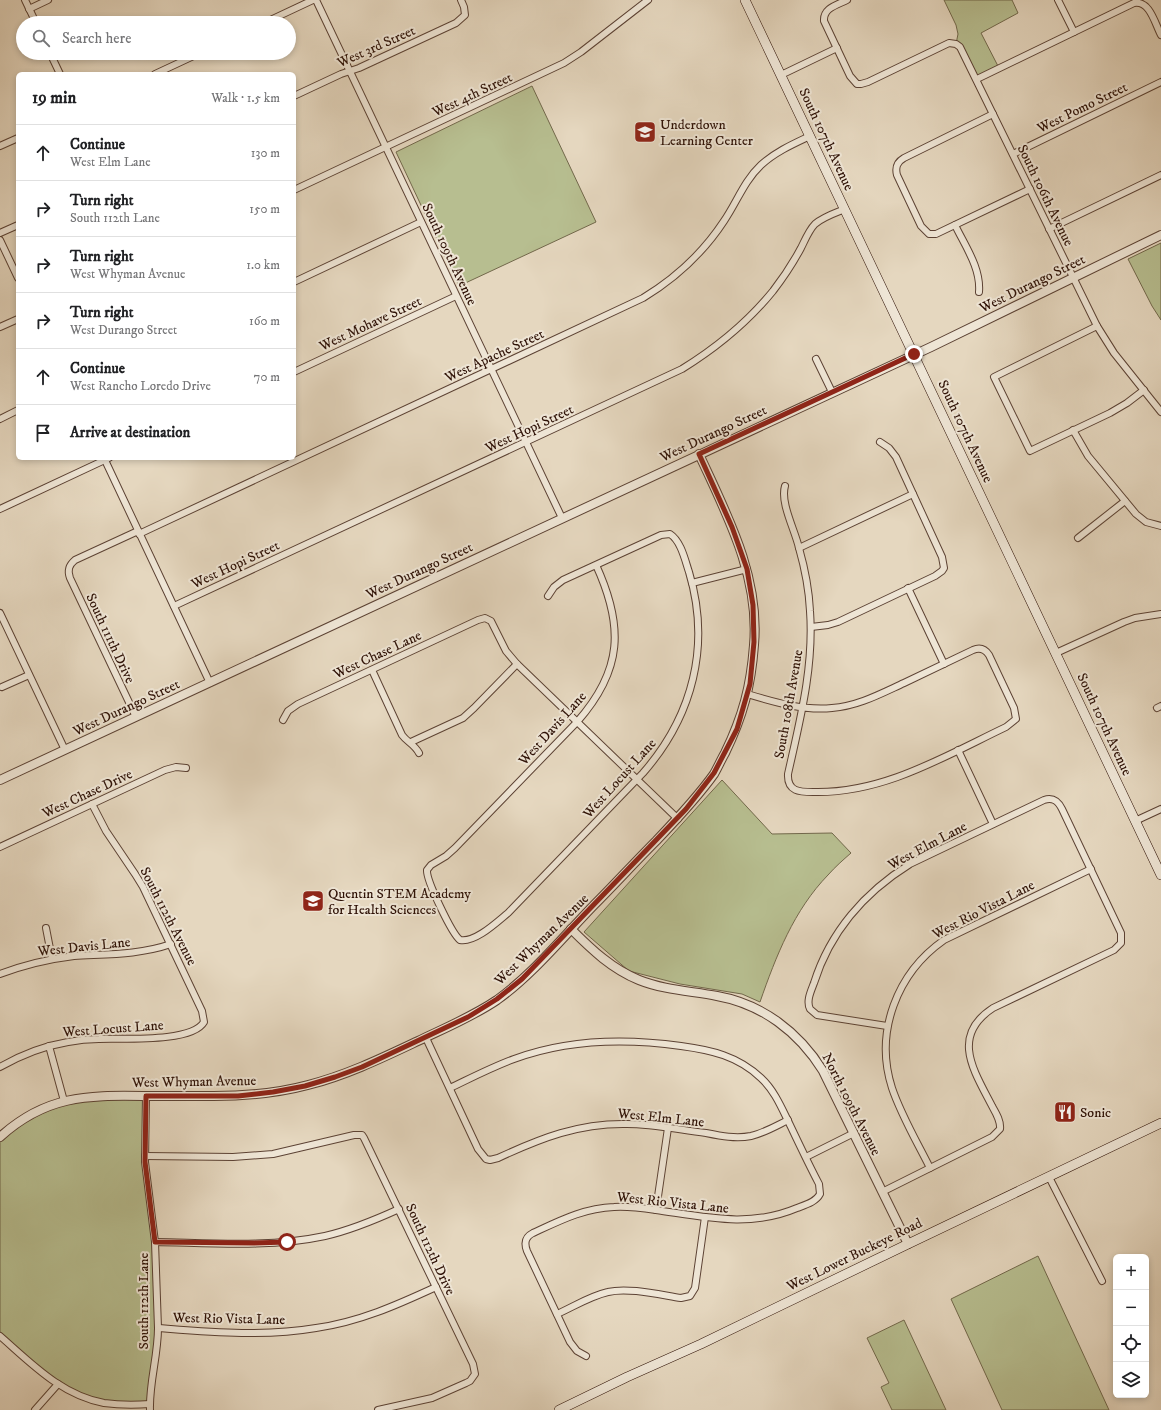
<!DOCTYPE html>
<meta charset="utf-8">
<style>
body{margin:0;font-family:"IM FELL DW Pica",serif;background:#f2f2f2;color:#202124}
.controls{position:absolute;right:12px;bottom:12px;display:grid;overflow:hidden;border-radius:6px;box-shadow:0 2px 6px #0003}
.controls button{width:36px;height:36px;display:grid;place-items:center;padding:0;border:0;border-bottom:1px solid #e0e0e0;background:#fff;color:#202124;font:20px sans-serif}
.stop{position:absolute;width:12px;height:12px;margin:-9px;border:3px solid #8f2418;border-radius:50%;background:#fff}
.stop.end{background:#8f2418;border-color:#fff;box-shadow:0 1px 4px #0008}
.list{margin:0;padding:0;list-style:none}
h2{display:flex;justify-content:space-between;align-items:center;height:52px;margin:0;padding:0 16px;font-size:17px}
h2 small{font-size:13px;font-weight:400;color:#757577}
.list li{display:grid;grid-template-columns:26px 1fr auto;gap:12px;align-items:center;box-sizing:border-box;height:56px;padding:0 16px;border-top:1px solid #e0e0e0}
.list b{display:block;font-size:15px;white-space:nowrap}
.list p{margin:0;font-size:13px;white-space:nowrap;color:#757577}
.list em{font-size:13px;font-style:normal;color:#757577}
.icon{flex:none;width:22px;height:22px;fill:none;stroke:currentColor;stroke-width:2;stroke-linecap:round;stroke-linejoin:round}
.map{position:relative;flex:none;width:1161px;height:1410px;overflow:hidden}
.search{position:absolute;background:#fff;box-shadow:0 2px 6px #0003;left:16px;top:16px;width:280px;height:44px;display:flex;align-items:center;gap:10px;box-sizing:border-box;padding:0 14px;border-radius:22px;color:#757577;font-size:15px}
.panel{position:absolute;background:#fff;box-shadow:0 2px 6px #0003;left:16px;top:72px;width:280px;height:388px;border-radius:6px}
.map>svg:first-child{display:block}
.green{fill:#b7be90;stroke:#72684b}
.lines{fill:none;stroke-linecap:round;stroke-linejoin:round}
.minor-casing{stroke:#5c4234;stroke-width:8}
.tertiary-casing{stroke:#5c4234;stroke-width:10}
.secondary-casing{stroke:#2e1106;stroke-width:10}
.minor{stroke:#eee5d5;stroke-width:6}
.tertiary{stroke:#eee5d5;stroke-width:8}
.secondary{stroke:#eee5d5;stroke-width:9}
.route{stroke:#8f2418;stroke-width:5}
.labels{text-anchor:middle;stroke-width:4;stroke-linejoin:round;paint-order:stroke}
.street-label{font-size:14px;fill:#2e1106;stroke:#eee5d5}
.poi-label{font-size:14px;fill:#2e1106;stroke:#eee5d5;text-anchor:start}
</style>
<div class="map">
<svg width="1161" height="1410" viewBox="0 0 1161 1410">
<rect width="100%" height="100%" fill="#e5d7bf"/>
<filter id="stains"><feTurbulence type="fractalNoise" baseFrequency=".005" numOctaves="4"/><feColorMatrix values="0 0 0 0 .2 0 0 0 0 .09 0 0 0 0 .02 0 0 0 .5 -.17"/></filter>
<radialGradient id="worn" r=".72"><stop offset=".6" stop-color="#630" stop-opacity="0"/><stop offset="1" stop-color="#630" stop-opacity=".3"/></radialGradient>
<g class="green">
<polygon points="944,0 1012,0 1018,13 981,33 999,68 977,79 956,44 958,34 956,25"/>
<polygon points="532,86 596,222 459,286 396,152"/>
<polygon points="1161,243 1161,320 1152,306 1128,259"/>
<path d="M722,780L772,834L832,833L851,853C843,860 835,867 828,875C794,910 776,956 760,1002L742,994L680,984L629,971L584,932Z"/>
<polygon points="146,1096 145,1149 155,1242 158,1328 150,1404 112,1404 71,1392 0,1336 0,1137 54,1104"/>
<polygon points="1038,1256 1109,1410 1002,1410 951,1299"/>
<polygon points="904,1320 946,1410 892,1410 881,1387 889,1383 867,1338"/>
</g>
<g class="lines">
<g class="minor-casing">
<g id="minor">
<polyline points="25,0 36,23"/>
<polyline points="316,0 562,518"/>
<path d="M847,0C837,5 823,8 824,21L850,76L857,84H861L868,82L949,43L956,44L960,47L1097,326L1114,353L1161,412"/>
<polyline points="1058,0 1074,32"/>
<polyline points="29,9 48,0"/>
<polyline points="264,23 313,0"/>
<polyline points="50,53 60,74"/>
<polyline points="155,74 200,53"/>
<polyline points="781,75 837,48"/>
<path d="M977,79L1134,3C1150,0 1155,24 1161,35"/>
<polyline points="294,96 341,74 359,68 456,23 465,15 464,7 461,0"/>
<path d="M993,114L904,158C897,162 895,167 897,175L921,226L929,234H936L1030,189"/>
<polyline points="0,146 18,138"/>
<polyline points="1013,154 1161,82"/>
<polyline points="294,190 564,63 581,52 648,0"/>
<path d="M955,225C965,246 981,268 979,292"/>
<polyline points="1049,229 1161,175"/>
<polyline points="0,233 18,225"/>
<polyline points="0,240 18,278"/>
<polyline points="294,282 421,222"/>
<polyline points="1097,326 994,377 1030,451 1110,413 1127,403 1144,390"/>
<polyline points="0,327 18,319"/>
<polyline points="816,359 832,392"/>
<polyline points="294,372 456,296"/>
<polyline points="0,419 18,410"/>
<polyline points="1073,430 1088,456 1136,514 1146,522 1161,526"/>
<polyline points="104,458 210,683"/>
<polyline points="0,509 109,458"/>
<path d="M139,534L643,298C676,278 703,253 724,221C737,202 744,181 761,165C775,152 793,144 810,136"/>
<polyline points="1078,538 1125,501"/>
<polyline points="799,548 913,494"/>
<polyline points="692,583 747,569"/>
<polyline points="908,588 944,664"/>
<path d="M548,596L554,587L563,580L661,535L670,534C681,541 685,560 689,572C711,645 693,716 643,773L508,913C497,922 475,943 460,940C452,934 426,880 427,870L431,865L446,856L455,848L577,722C623,670 624,626 596,565"/>
<path d="M174,606L682,369C716,348 747,323 773,291C783,278 793,263 801,248C805,240 809,230 815,224C823,217 835,213 845,209"/>
<polyline points="0,613 65,750"/>
<polyline points="811,627 828,625 838,622 935,576 942,571 944,568 942,557 896,457 889,448 880,442"/>
<polyline points="1056,653 1124,622 1135,618 1161,614"/>
<path d="M372,670L402,735C407,742 414,744 419,753"/>
<polyline points="2,687 29,675"/>
<path d="M747,694C774,702 804,711 832,708C858,706 880,694 904,683C927,672 950,661 973,650C980,647 985,649 989,655L1014,708L1016,719L1006,727C945,756 883,794 813,792C800,792 787,792 788,774C800,720 814,667 810,611C809,590 805,569 799,548C795,530 780,503 785,486"/>
<polyline points="1157,708 1161,706"/>
<path d="M136,717L70,578C67,570 69,565 75,560L138,531"/>
<polyline points="283,720 288,711 298,704 478,620 485,618 491,621 506,651 517,664 678,819"/>
<polyline points="411,742 463,718 474,708 517,664"/>
<polyline points="958,750 993,824"/>
<polyline points="1135,821 1161,809"/>
<polyline points="0,847 165,770 176,767 186,768"/>
<polyline points="46,928 52,959"/>
<path d="M0,974C24,965 49,959 74,956C107,954 139,955 171,944"/>
<path d="M426,1038L478,1149L486,1159L490,1160L498,1158C541,1138 579,1123 627,1124C653,1124 680,1130 706,1133C721,1136 736,1139 751,1136C764,1133 776,1126 788,1120"/>
<polyline points="49,1046 64,1101"/>
<path d="M0,1067C21,1055 44,1046 68,1042C78,1040 88,1039 99,1039C121,1038 192,1043 204,1022L202,1011L143,887L135,874L106,831L92,804"/>
<path d="M450,1088C471,1078 492,1067 514,1059C568,1039 624,1038 681,1046C711,1050 738,1056 761,1078C775,1091 782,1109 791,1127C800,1146 809,1165 819,1184L820,1194C816,1202 805,1205 797,1208C750,1228 705,1217 656,1210C642,1208 628,1206 614,1207C584,1208 559,1221 533,1233C525,1237 524,1243 527,1251L570,1342L577,1351L586,1356"/>
<path d="M146,1096L145,1162L155,1242L158,1328C158,1356 149,1383 150,1410"/>
<polyline points="145,1156 233,1157 273,1154 354,1135 362,1135 364,1138 473,1364 475,1374 470,1381 466,1383 432,1398 378,1410"/>
<polyline points="806,1157 854,1133"/>
<path d="M930,1168C917,1142 901,1115 892,1088C874,1032 897,973 944,940L1091,869"/>
<polyline points="1049,1177 1102,1281"/>
<path d="M882,1192L992,1137L1000,1129C1001,1121 996,1113 992,1106C974,1071 950,1036 993,1008L1114,950L1121,943V933L1062,809C1058,801 1053,797 1044,800L910,864C865,892 830,932 814,983C811,991 806,1001 810,1009L817,1015L887,1026"/>
<polyline points="656,1210 668,1128"/>
<path d="M155,1242C211,1243 269,1248 325,1236C351,1230 375,1220 399,1209"/>
<path d="M557,1314C573,1307 590,1296 608,1292C628,1287 661,1295 681,1298L690,1296L695,1288L705,1217"/>
<path d="M158,1328C210,1332 263,1337 316,1328C359,1322 397,1305 436,1287"/>
<path d="M0,1336C31,1363 61,1395 104,1403C119,1405 135,1405 150,1404"/>
<polyline points="35,1410 58,1384"/>
</g>
</g>
<g class="tertiary-casing">
<g id="tertiary">
<polyline points="0,780 931,347 1161,235"/>
<path d="M571,929C592,950 612,969 639,980C664,990 691,991 717,996C762,1004 799,1032 823,1071L908,1244"/>
<path d="M0,1137C45,1096 86,1095 143,1096C167,1096 191,1096 214,1096C246,1096 278,1093 308,1085C347,1075 382,1058 418,1041C445,1028 472,1017 497,1000C533,974 563,937 594,905C615,884 635,862 656,841C676,820 697,798 714,774C718,767 721,760 725,753C743,716 751,686 754,645C760,576 727,515 699,454"/>
</g>
</g>
<g class="secondary-casing">
<g id="secondary">
<polyline points="745,0 1161,875"/>
<polyline points="559,1410 627,1377 701,1344 908,1244 1161,1123"/>
</g>
</g>
<use href="#minor" class="minor"/>
<use href="#tertiary" class="tertiary"/>
<use href="#secondary" class="secondary"/>
</g>
<g class="lines">
<polyline class="route" points="287,1242 254,1243 155,1242 145,1162 146,1096 238,1096 273,1092 305,1086 335,1077 362,1067 468,1017 497,999 522,979 686,809 714,773 737,729 750,684 754,642 753,605 747,569 732,527 699,454 914,354"/>
</g>
<defs>
<g id="school-square" transform="scale(1.15)"><rect x="-9" y="-9" width="18" height="18" rx="4" fill="#8f2418" stroke="#eee5d5"/><path d="M0-5L7-2L0 1L-7-2ZM-4 1L0 2.5L4 1V4Q0 6-4 4Z" fill="#fff"/></g>
<g id="restaurant-square" transform="scale(1.15)"><rect x="-9" y="-9" width="18" height="18" rx="4" fill="#8f2418" stroke="#eee5d5"/><path d="M-5-6h1v4h1v-4h1v4h1v-4h1v5L-1.5 .5V6h-2V.5L-5-1ZM5-6V6H3V1.5H1.5Q1.5-4 5-6Z" fill="#fff"/></g>
</defs>
<g fill-rule="evenodd">
<use href="#school-square" x="645" y="132"/>
<use href="#school-square" x="313" y="901"/>
<use href="#restaurant-square" x="1065" y="1112"/>
</g>
<g class="labels">
<g class="street-label">
<text transform="translate(376 46) rotate(-24)" y="5">West 3rd Street</text>
<text transform="translate(472 94) rotate(-25)" y="5">West 4th Street</text>
<text transform="translate(1082 107) rotate(-26)" y="5">West Pomo Street</text>
<text transform="translate(827 139) rotate(65)" y="5">South 107th Avenue</text>
<text transform="translate(1046 195) rotate(64)" y="5">South 106th Avenue</text>
<text transform="translate(450 254) rotate(65)" y="5">South 109th Avenue</text>
<text transform="translate(1032 283) rotate(-26)" y="5">West Durango Street</text>
<text transform="translate(370 323) rotate(-25)" y="5">West Mohave Street</text>
<text transform="translate(494 355) rotate(-25)" y="5">West Apache Street</text>
<text transform="translate(529 428) rotate(-25)" y="5">West Hopi Street</text>
<text transform="translate(966 431) rotate(65)" y="5">South 107th Avenue</text>
<text transform="translate(713 433) rotate(-25)" y="5">West Durango Street</text>
<text transform="translate(235 564) rotate(-25)" y="5">West Hopi Street</text>
<text transform="translate(419 570) rotate(-25)" y="5">West Durango Street</text>
<text transform="translate(111 638) rotate(65)" y="5">South 111th Drive</text>
<text transform="translate(377 654) rotate(-25)" y="5">West Chase Lane</text>
<text transform="translate(788 704) rotate(-80)" y="5">South 108th Avenue</text>
<text transform="translate(126 707) rotate(-25)" y="5">West Durango Street</text>
<text transform="translate(1105 724) rotate(65)" y="5">South 107th Avenue</text>
<text transform="translate(552 728) rotate(-48)" y="5">West Davis Lane</text>
<text transform="translate(619 778) rotate(-48)" y="5">West Locust Lane</text>
<text transform="translate(87 793) rotate(-25)" y="5">West Chase Drive</text>
<text transform="translate(927 845) rotate(-28)" y="5">West Elm Lane</text>
<text transform="translate(983 909) rotate(-27)" y="5">West Rio Vista Lane</text>
<text transform="translate(169 916) rotate(63)" y="5">South 112th Avenue</text>
<text transform="translate(541 939) rotate(-44)" y="5">West Whyman Avenue</text>
<text transform="translate(84 946) rotate(-6)" y="5">West Davis Lane</text>
<text transform="translate(113 1028) rotate(-4)" y="5">West Locust Lane</text>
<text transform="translate(194 1081) rotate(-1)" y="5">West Whyman Avenue</text>
<text transform="translate(852 1104) rotate(63)" y="5">North 109th Avenue</text>
<text transform="translate(661 1117) rotate(6)" y="5">West Elm Lane</text>
<text transform="translate(673 1202) rotate(6)" y="5">West Rio Vista Lane</text>
<text transform="translate(431 1249) rotate(65)" y="5">South 112th Drive</text>
<text transform="translate(854 1254) rotate(-26)" y="5">West Lower Buckeye Road</text>
<text transform="translate(143 1301) rotate(-90)" y="5">South 112th Lane</text>
<text transform="translate(229 1318) rotate(1)" y="5">West Rio Vista Lane</text>
</g>
<g class="poi-label">
<text x="660" y="129">Underdown<tspan x="660" dy="16">Learning Center</tspan></text>
<text x="328" y="898">Quentin STEM Academy<tspan x="328" dy="16">for Health Sciences</tspan></text>
<text x="1080" y="1117">Sonic</text>
</g>
</g>
<rect width="100%" height="100%" filter="url(#stains)"/>
<rect width="100%" height="100%" fill="url(#worn)"/>
</svg>
<div class="controls">
<button>+</button>
<button>−</button>
<button><svg class="icon" aria-label="locate" viewBox="0 0 24 24"><circle cx="12" cy="12" r="6"/><path d="M12 2v4M12 18v4M2 12h4M18 12h4"/></svg></button>
<button><svg class="icon" aria-label="layers" viewBox="0 0 24 24"><path d="M12 4l9 5-9 5-9-5zM3 14l9 5 9-5"/></svg></button>
</div>
<div class="stop" style="left:287px;top:1242px"></div>
<div class="stop end" style="left:914px;top:354px"></div>
<div class="search"><svg class="icon" aria-label="search" viewBox="0 0 24 24"><circle cx="10" cy="10" r="6"/><path d="M15 15l6 6"/></svg>Search here</div>
<section class="panel">
<h2>19 min<small>Walk · 1.5 km</small></h2>
<ul class="list">
<li><svg class="icon" aria-label="ahead" viewBox="0 0 24 24"><path d="M12 20V5M6 11l6-6 6 6"/></svg><div><b>Continue</b><p>West Elm Lane</p></div><em>130 m</em></li>
<li><svg class="icon" aria-label="right" viewBox="0 0 24 24"><path d="M7 20v-9h11M14 6l5 5-5 5"/></svg><div><b>Turn right</b><p>South 112th Lane</p></div><em>150 m</em></li>
<li><svg class="icon" aria-label="right" viewBox="0 0 24 24"><path d="M7 20v-9h11M14 6l5 5-5 5"/></svg><div><b>Turn right</b><p>West Whyman Avenue</p></div><em>1.0 km</em></li>
<li><svg class="icon" aria-label="right" viewBox="0 0 24 24"><path d="M7 20v-9h11M14 6l5 5-5 5"/></svg><div><b>Turn right</b><p>West Durango Street</p></div><em>160 m</em></li>
<li><svg class="icon" aria-label="ahead" viewBox="0 0 24 24"><path d="M12 20V5M6 11l6-6 6 6"/></svg><div><b>Continue</b><p>West Rancho Loredo Drive</p></div><em>70 m</em></li>
<li><svg class="icon" aria-label="arrive" viewBox="0 0 24 24"><path d="M6 21V4h12l-3 4 3 4H6"/></svg><div><b>Arrive at destination</b></div></li>
</ul>
</section>
</div>
